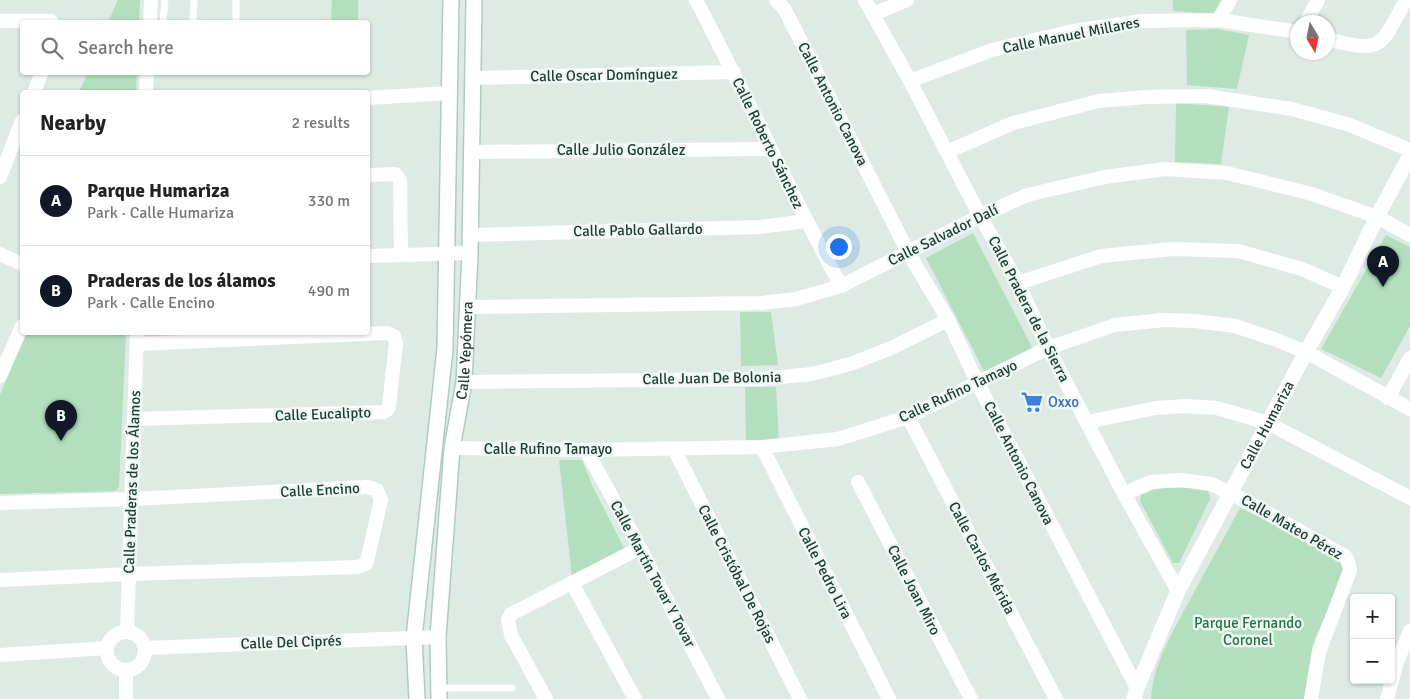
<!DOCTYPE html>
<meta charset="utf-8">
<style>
body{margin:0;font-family:Signika,sans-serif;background:#f6f6f6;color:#222}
.controls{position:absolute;right:15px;bottom:15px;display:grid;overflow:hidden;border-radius:5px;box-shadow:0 1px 4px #0004}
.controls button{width:45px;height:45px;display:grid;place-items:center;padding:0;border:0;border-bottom:1px solid #e0e0e0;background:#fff;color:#222;font:25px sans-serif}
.compass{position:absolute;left:1290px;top:15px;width:45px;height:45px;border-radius:50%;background:#fff;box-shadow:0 1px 4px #0004;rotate:170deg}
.you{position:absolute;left:838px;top:246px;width:18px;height:18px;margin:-12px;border:4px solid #fff;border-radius:50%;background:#1a73e8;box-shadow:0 0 0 8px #1a73e833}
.badge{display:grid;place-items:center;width:32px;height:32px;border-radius:50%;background:#111827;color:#fff;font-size:16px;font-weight:700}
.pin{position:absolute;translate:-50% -41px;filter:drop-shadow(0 1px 2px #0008)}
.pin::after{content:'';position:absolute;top:26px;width:18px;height:15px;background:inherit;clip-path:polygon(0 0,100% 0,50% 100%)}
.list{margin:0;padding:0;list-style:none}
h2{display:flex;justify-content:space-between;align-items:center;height:65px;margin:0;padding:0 20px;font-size:21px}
h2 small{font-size:16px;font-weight:400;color:#767676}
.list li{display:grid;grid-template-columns:32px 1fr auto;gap:15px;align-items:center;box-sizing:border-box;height:90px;padding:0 20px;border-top:1px solid #e0e0e0}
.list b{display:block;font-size:19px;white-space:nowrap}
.list p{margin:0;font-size:16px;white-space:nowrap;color:#767676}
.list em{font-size:16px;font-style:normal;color:#767676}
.icon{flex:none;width:28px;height:28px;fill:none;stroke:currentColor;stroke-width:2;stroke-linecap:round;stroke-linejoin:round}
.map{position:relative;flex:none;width:1410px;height:699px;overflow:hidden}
.search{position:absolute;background:#fff;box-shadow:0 1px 4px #0004;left:20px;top:20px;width:350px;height:55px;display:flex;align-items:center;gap:12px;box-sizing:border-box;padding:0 18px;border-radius:5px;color:#767676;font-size:19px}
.panel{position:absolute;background:#fff;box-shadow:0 1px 4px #0004;left:20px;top:90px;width:350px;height:245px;border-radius:5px}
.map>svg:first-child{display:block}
.green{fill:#b3dfbe}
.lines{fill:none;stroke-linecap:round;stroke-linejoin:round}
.secondary-casing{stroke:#afccc0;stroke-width:18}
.service{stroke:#fff;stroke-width:7}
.minor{stroke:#fff;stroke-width:14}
.tertiary{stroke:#fff;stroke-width:15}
.secondary{stroke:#fff;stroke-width:15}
.labels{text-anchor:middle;stroke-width:5;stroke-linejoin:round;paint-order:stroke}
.street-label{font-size:15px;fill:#1d3c33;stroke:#eef7f2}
.shop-label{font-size:15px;fill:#366cbe;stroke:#eef7f2;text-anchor:start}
.park-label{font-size:15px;fill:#247641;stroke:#eef7f2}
</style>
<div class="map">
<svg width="1410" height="699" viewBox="0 0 1410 699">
<rect width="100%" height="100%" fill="#ddebe4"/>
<g class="green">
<polygon points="118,0 140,0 139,22 108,22"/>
<polygon points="332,0 358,0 358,22 331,22"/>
<polygon points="1173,0 1221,0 1213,14 1173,11"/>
<polygon points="1218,29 1249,35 1237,89 1187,85 1186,30"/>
<polygon points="88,73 137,73 136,92 79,92"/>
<polygon points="1176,103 1229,107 1221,164 1175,162"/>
<polygon points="973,233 1033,349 985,373 926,258"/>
<polygon points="1386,235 1410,247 1410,326 1381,378 1321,349"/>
<polygon points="740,312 771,312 778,365 741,366"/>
<polygon points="26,333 126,333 119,487 115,491 0,494 0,395"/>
<polygon points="745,387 776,387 779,443 746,444"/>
<polygon points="559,460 582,460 593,487 624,548 572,577"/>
<polygon points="1160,488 1200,488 1208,490 1210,499 1179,563 1173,563 1140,501 1141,495"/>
<path d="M1240,508L1329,549L1338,558L1343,568L1341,580L1313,643L1304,699H1151C1153,662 1175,628 1192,596C1208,567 1224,537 1240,508Z"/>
</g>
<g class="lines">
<g class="secondary-casing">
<g id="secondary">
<polyline points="417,699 414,638 445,349 451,0"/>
<path id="s2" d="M439,699L438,637L452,448L464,382L470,253L474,0"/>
</g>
</g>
<g class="service">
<polyline points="163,22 165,0"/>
<polyline points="193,22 194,0"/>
<polyline points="236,22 236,0"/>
<polyline points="439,688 512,688"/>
</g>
<g class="minor">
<path d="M696,0C746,95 790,192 841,286"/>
<polyline points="776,0 785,10 908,252 948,320 978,384 1137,688"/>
<polyline points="865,0 910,81 980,216 1018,283 1048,348 1124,494 1178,591"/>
<polyline points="873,14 907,0"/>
<polyline points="1219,20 1230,0"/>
<polyline points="0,21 50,21 52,22"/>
<polyline points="150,22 151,0"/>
<polyline points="1306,22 1318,0"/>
<path d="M1328,39C1383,54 1380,47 1406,0"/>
<polyline points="473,78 734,72"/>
<polyline points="910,81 992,50 1073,31 1142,21 1219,20 1298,32"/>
<polyline points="34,92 42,72"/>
<polyline points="146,92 147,72"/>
<polyline points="368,98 449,93"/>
<polyline points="471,152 770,149"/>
<polyline points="947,152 1013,123 1099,101 1146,97 1206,96 1292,109 1350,125 1410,150"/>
<polyline points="368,175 395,174 400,180 401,254"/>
<polyline points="0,177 22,121"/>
<polyline points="470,235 760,227 806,221"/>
<polyline points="0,254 22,264"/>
<polyline points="368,256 470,253"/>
<polyline points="1018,283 1101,256 1173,249 1238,251 1302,269 1343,287"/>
<polyline points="467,307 761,303 796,299 841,286 980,216 1027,195 1105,177 1165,169 1227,173 1312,194 1377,217 1410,235"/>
<polyline points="0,376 22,326"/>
<polyline points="464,382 759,379 812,374 850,364 889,349 948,320"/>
<polyline points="1388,398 1410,358"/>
<polyline points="908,417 1056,699"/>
<polyline points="134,419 384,412 387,410 389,406 396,343 394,336 387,333 137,344"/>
<polyline points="1087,422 1156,408 1186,406 1217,408 1268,423 1410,498"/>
<polyline points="762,447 889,699"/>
<polyline points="452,448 586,450 762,447 838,439 908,417 1048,348 1115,325 1164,320 1195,321 1235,326 1274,339 1306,352 1410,409"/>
<polyline points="674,449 800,699"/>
<polyline points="586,450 637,542 718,699"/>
<polyline points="858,482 971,699"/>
<polyline points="1124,494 1151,482 1181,480 1211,484 1231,493 1345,556 1348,561 1350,570 1319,652 1311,699"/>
<polyline points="0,503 132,499 367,487 377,490 381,500 367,561 366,564 358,567 129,574 0,580"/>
<polyline points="572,583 635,699"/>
<polyline points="127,632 137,332"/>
<circle cx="126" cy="651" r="19"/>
<polyline points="145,648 438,637"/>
<polyline points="0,655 107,648"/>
<polyline points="126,699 126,670"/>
<polyline points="546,699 511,635 508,620 511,614 640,548"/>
<polyline points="1387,699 1397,662 1410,631"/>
</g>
<path class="tertiary" id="s1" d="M1134,699L1137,688L1178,591L1306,352L1343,287L1377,217L1410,155"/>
<use href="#secondary" class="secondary"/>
</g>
<defs>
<g id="supermarket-bare" transform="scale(1.725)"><path d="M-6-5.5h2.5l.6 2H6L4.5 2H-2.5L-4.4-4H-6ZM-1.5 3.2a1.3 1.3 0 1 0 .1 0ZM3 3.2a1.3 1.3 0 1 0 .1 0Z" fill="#3f7fe0" stroke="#eef7f2" stroke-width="2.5" paint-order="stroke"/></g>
</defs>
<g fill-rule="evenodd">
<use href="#supermarket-bare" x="1032" y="402"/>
</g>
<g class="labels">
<g class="street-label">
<text transform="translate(1071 35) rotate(-11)" y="5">Calle Manuel Millares</text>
<text transform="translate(604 75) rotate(-1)" y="5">Calle Oscar Domínguez</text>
<text transform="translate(833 104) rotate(63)" y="5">Calle Antonio Canova</text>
<text transform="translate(768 143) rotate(64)" y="5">Calle Roberto Sánchez</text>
<text x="621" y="155">Calle Julio González</text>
<text transform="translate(638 230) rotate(-1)" y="5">Calle Pablo Gallardo</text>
<text transform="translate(943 235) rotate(-26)" y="5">Calle Salvador Dalí</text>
<text transform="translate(1029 309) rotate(63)" y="5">Calle Pradera de la Sierra</text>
<text dy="5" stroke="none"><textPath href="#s2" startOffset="350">Calle Yepómera</textPath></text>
<text transform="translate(712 378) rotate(-1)" y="5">Calle Juan De Bolonia</text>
<text transform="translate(958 391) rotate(-25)" y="5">Calle Rufino Tamayo</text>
<text transform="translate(323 414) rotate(-2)" y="5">Calle Eucalipto</text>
<text dy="5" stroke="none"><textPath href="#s1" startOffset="305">Calle Humariza</textPath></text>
<text x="548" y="454">Calle Rufino Tamayo</text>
<text transform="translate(1019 463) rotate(63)" y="5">Calle Antonio Canova</text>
<text transform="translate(132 482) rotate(-88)" y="5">Calle Praderas de los Álamos</text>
<text transform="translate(320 490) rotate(-3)" y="5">Calle Encino</text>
<text transform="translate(1292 527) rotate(30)" y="5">Calle Mateo Pérez</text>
<text transform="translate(982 558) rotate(62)" y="5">Calle Carlos Mérida</text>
<text transform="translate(825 573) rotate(63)" y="5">Calle Pedro Lira</text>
<text transform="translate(653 574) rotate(62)" y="5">Calle Martín Tovar Y Tovar</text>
<text transform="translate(737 574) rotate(63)" y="5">Calle Cristóbal De Rojas</text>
<text transform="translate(914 590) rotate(63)" y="5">Calle Joan Miro</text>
<text transform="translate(291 642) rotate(-2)" y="5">Calle Del Ciprés</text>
</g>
<g class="shop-label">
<text x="1048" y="407">Oxxo</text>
</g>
<g class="park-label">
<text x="1248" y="628">Parque Fernando<tspan x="1248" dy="17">Coronel</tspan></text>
</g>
</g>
</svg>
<div class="controls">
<button>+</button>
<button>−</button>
</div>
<svg class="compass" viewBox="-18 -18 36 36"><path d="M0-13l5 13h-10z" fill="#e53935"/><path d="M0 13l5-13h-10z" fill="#767676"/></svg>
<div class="you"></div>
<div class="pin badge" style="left:1383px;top:287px">A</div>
<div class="pin badge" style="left:61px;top:441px">B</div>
<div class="search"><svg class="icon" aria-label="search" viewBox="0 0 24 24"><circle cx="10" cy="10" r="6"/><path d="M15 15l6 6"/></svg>Search here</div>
<section class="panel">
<h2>Nearby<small>2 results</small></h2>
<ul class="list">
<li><span class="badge">A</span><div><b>Parque Humariza</b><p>Park · Calle Humariza</p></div><em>330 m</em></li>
<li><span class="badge">B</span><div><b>Praderas de los álamos</b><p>Park · Calle Encino</p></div><em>490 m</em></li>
</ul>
</section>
</div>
